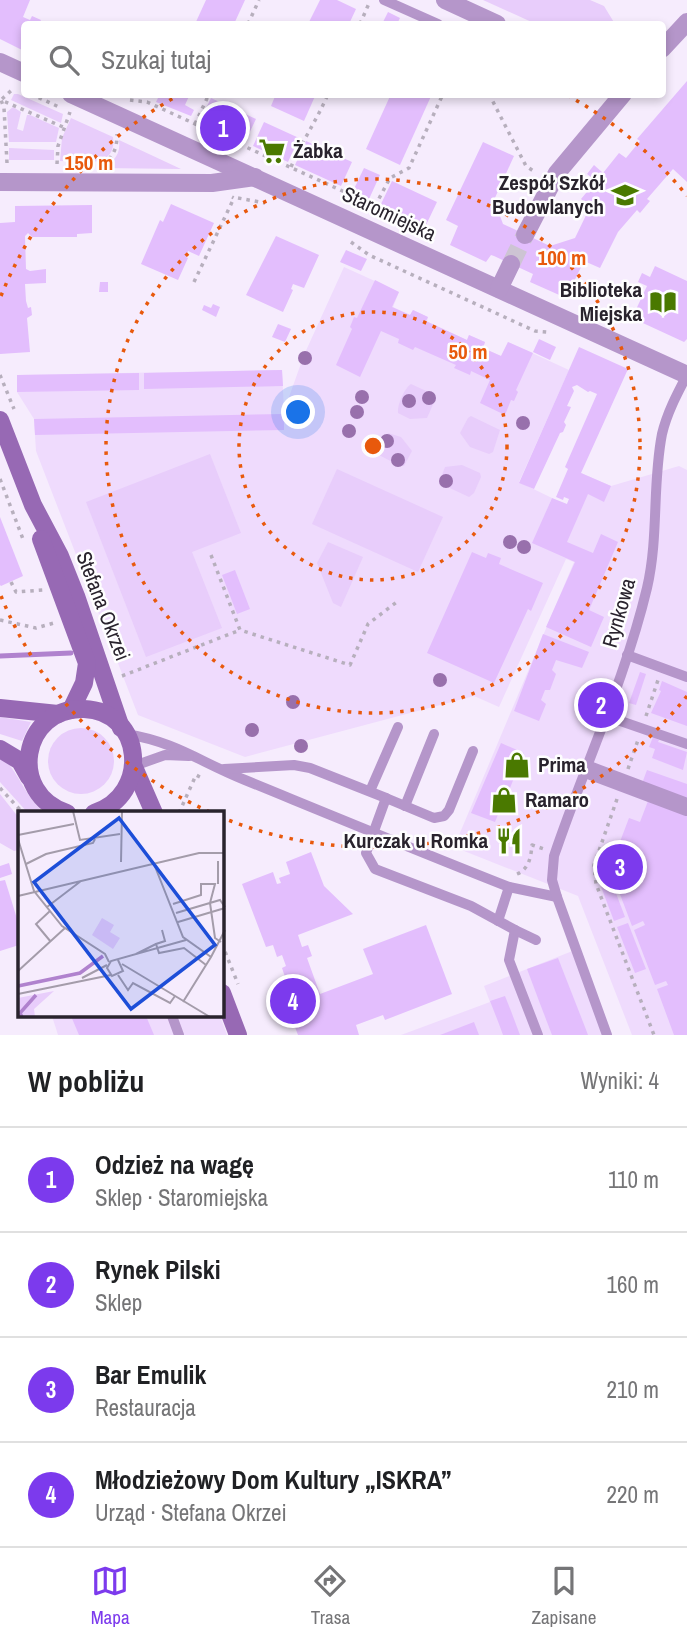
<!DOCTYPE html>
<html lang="pl">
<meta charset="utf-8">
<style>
body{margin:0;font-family:"Archivo Narrow",sans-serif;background:#f2f2f2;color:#202124}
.you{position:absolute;left:299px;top:413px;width:24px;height:24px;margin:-18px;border:5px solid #fff;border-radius:50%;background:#1a73e8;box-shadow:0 0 0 10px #1a73e833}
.badge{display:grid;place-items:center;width:46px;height:46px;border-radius:50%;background:#7c3aed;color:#fff;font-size:23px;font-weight:700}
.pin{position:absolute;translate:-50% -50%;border:4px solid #fff;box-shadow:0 2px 7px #0006}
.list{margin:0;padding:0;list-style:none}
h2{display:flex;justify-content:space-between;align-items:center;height:91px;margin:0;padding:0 28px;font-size:30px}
h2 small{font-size:23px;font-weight:400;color:#757577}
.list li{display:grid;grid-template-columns:46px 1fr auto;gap:21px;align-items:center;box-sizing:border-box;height:105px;padding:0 28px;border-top:2px solid #e0e0e0}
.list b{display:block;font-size:26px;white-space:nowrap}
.list p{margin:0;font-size:23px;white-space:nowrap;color:#757577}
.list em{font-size:23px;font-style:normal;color:#757577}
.icon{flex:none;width:38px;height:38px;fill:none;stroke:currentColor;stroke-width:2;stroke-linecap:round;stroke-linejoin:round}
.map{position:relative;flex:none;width:687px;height:1035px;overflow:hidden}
.search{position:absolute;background:#fff;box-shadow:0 4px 10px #0003;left:21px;right:21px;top:21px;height:77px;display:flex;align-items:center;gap:18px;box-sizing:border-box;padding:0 24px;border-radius:7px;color:#757577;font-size:26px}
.sheet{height:511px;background:#fff}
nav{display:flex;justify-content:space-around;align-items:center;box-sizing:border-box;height:98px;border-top:2px solid #e0e0e0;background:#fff;font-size:19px;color:#757577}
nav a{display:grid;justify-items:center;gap:4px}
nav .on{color:#7c3aed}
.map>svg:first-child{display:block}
.built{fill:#efdbfd}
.green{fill:#e8cdfb}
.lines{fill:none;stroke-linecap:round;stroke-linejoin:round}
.stream{stroke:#b082ce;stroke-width:5}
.building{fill:#e3befd}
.street-tunnel{stroke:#cdc4d3;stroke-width:18;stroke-dasharray:18 9;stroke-linecap:butt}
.path{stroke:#b7afbd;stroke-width:3.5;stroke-dasharray:3.5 5;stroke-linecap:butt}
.lane{stroke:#b596ca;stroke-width:10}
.street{stroke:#b596ca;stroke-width:18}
.secondary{stroke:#9769b4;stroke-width:18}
.tree{fill:#9870ac}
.ring{fill:none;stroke:#e8590c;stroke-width:3.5;stroke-dasharray:3.5 7}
.labels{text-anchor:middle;stroke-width:5;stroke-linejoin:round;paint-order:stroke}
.poi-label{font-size:21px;font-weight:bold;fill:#29232d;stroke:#fefefe;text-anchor:start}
.street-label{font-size:21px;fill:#29232d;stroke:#fefefe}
.inset-river{fill:none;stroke:#b082ce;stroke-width:3.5}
.inset-road{fill:none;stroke:#a49caa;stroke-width:2}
.view{fill:#1d4ed8;fill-opacity:0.15;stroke:#1d4ed8;stroke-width:3.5}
.inset-edge{fill:none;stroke:#29232d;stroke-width:3.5}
.centre{fill:#e8590c;stroke:#fefefe;stroke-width:3.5}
.ring-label{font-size:21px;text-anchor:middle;font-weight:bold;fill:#e8590c;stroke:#fefefe;stroke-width:5;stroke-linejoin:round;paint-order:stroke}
</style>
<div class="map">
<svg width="687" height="1035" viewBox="0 0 687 1035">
<rect width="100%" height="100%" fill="#f6ecfd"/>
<g class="built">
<polygon points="344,267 399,292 393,307 410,315 413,310 428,317 427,322 467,340 469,335 485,342 483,348 501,356 508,342 569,370 519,482 552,498 533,543 567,504 581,473 611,486 679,466 687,470 687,1035 632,1035 578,896 454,847 574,562 566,559 499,707 474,696 245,757 138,715 36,451 34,419 17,392 17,375 282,370 284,411 304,355"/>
<polygon points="575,950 605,1035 401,1035 490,1002 484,986"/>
<polygon points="52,1016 220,1016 227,1035 58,1035"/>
</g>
<g class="green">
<polygon points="483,0 590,0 604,6 615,24 536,24"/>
<polygon points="14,94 18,94 63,114 61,123 11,100"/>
<polygon points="13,107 21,112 17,129 23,131 27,115 30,115 59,128 56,142 9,142 7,112"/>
<path d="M71,118L113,137C117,170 81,161 60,161L62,138Z"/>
<path d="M119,140L181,169L102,168C114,162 121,154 119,140Z"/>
<polygon points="9,148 54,150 54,160 9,160"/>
<path d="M411,384L435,395V400L427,418L410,419L398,413C397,405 404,389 411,384Z"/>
<polygon points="471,416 500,430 493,452 489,454 470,447 460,433 468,418"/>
<polygon points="388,433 401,437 412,451 404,466 400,466 377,454"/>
<polygon points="210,454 241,533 192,552 222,628 146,657 86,502"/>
<polygon points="462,465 480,473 481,477 474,493 469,497 439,483 445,467"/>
<polygon points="337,469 443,517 418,572 312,524"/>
<polygon points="328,542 363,557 341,607 333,603 317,563"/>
<polygon points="0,717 31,722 22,741 0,734"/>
<circle cx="81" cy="761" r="33"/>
<path d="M0,755C19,771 25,798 45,813H28L0,782Z"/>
<polygon points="0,794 19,818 19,850 14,851 0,843"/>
</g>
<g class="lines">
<polyline class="stream" points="0,656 71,653"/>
</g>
<g class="building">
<polygon points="0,0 30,0 23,17 30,20 32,16 41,20 39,24 24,24 24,51 0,39"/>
<polygon points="206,0 245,0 234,24 195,24"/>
<polygon points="320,0 337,0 356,9 349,24 308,24"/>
<polygon points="388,12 400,18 397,24 382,24"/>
<polygon points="687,81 687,182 673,169 647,199 650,201 640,213 637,210 618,232 600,268 584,261 566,298 530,282 533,274 494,256 491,255 486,262 450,245 458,226 446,220 483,142 514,156 494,200 503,224 550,246 575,238 590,207 581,199 596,181 587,174 594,165 603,173 619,153 626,158 640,141 637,139"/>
<polygon points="160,94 190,94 185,105 194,110 191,116 156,102"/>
<polygon points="276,94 316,94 304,121 271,106"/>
<polygon points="391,94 432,94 400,165 366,149"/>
<polygon points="211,98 256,119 245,142 200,121"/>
<polygon points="264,122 299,138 288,162 253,146"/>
<polygon points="306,141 352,162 341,186 295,165"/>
<polygon points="364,168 380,175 369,199 353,191"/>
<polygon points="392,181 437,202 426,225 381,204"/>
<polygon points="171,204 214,223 199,256 188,251 186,257 188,258 178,280 141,264 160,220 163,222"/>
<polygon points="92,205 92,233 77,234 77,237 32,237 28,233 25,236 26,269 30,271 46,269 46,283 25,284 26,301 28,308 31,307 32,315 27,318 30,352 0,354 0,223 15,222 15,206"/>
<polygon points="276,236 319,255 304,288 293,284 291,289 293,290 283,312 246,295"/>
<polygon points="346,250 367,259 361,271 340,262"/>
<polygon points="655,266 687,281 687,339 684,342 632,318 647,286 638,282 642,273 650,277"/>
<polygon points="375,280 399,292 392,307 410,315 413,310 428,317 426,321 467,340 469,335 485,342 483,348 501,356 508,342 533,353 516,390 518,392 514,401 511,400 505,415 480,403 490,380 471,371 470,375 454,368 456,365 415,347 413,350 398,343 399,339 381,331 360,377 336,365 352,329 350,327 354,317 357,318"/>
<polygon points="100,282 108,282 108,292 99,292"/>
<polygon points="213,304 220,307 216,317 202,310 204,305 211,308"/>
<polygon points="278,324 291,329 285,342 272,337"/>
<polygon points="539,339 556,347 550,360 533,352"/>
<polygon points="579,347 628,369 581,473 611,486 604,502 588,494 567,542 593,553 601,534 618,542 589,610 604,617 591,647 546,627 575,562 532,543 552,498 567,504 569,499 564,497 563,500 556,497 568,469 565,467 597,394 590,391 588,392 577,385 572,387 574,391 567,406 571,407 564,422 566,425 563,432 560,433 534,489 519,483"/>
<polygon points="282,370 283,386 144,389 144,373"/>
<polygon points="139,373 139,390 17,392 17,375"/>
<polygon points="284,414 284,430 35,435 34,419"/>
<polygon points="0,517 23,576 1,586 0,585"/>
<polygon points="472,552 486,558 488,553 501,558 499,564 543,583 531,611 528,609 494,683 427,653"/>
<polygon points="235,570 250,609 237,614 222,575"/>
<polygon points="543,634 589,652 582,668 556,660 552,670 556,674 550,690 545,690 541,700 546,704 539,721 514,711"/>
<polygon points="640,672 646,674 636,705 629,703"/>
<polygon points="662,681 687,692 687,726 651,713 661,691 659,690"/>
<polygon points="653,737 659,740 658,742 687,752 683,770 652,758 655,749 649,747"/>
<polygon points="501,743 524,753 520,763 523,765 517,780 514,778 508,793 511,794 505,808 501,807 495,822 471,813"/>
<polygon points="647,770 687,784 687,1035 674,1035 657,989 668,985 666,981 655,985 634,930 645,925 643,921 632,926 615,881 626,877 624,864 621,872 610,868 629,818 640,822 648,801 637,797"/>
<polygon points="311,852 324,886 353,914 298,935 302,947 308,945 312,956 307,958 320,994 373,974 363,949 426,925 452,994 385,1020 383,1015 356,1025 359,1035 298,1035 278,983 286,980 282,968 286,966 282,955 277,957 273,945 266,947 242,884 273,872 277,884 281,883 279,878 290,874 286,862"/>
<polygon points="9,863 12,874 0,878 0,866"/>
<polygon points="608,872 625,917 614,921 597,876"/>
<polygon points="5,880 19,925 19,945 0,951 0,881"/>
<polygon points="628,923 646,969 635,973 617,927"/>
<polygon points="558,958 585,1027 588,1035 552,1035 539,1001 527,969"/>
<polygon points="505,996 511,1011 520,1035 503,1035 499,1024 490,1001"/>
<polygon points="71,1016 146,1016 154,1035 79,1035"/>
<polygon points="474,1022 479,1035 440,1035"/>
</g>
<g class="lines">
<polyline class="street-tunnel" points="511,264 525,235"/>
<g class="path">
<polyline points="248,24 259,0"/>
<polyline points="360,24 370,1"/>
<polyline points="31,94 61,108"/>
<polyline points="489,94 526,166 535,172"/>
<polyline points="2,99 14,88"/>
<polyline points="130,100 147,102 382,209 411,228"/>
<polyline points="195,124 209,94"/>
<polyline points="7,163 4,108 1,100 63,127"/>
<polyline points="57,164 58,146 70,112"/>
<path d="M102,164C114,157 117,148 117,134"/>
<path d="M291,167C302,141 317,120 328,94"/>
<polyline points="238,198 265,203"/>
<polyline points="375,206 390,178 409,168 443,94"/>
<polyline points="351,242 369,255 535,331 547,332"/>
<polyline points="194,282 234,198 232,197"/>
<polyline points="0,375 14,409"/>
<polyline points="0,479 23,539"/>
<polyline points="211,555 240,630 350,665 368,624 398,601"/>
<polyline points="11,582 16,592 43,590"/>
<polyline points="0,620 36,628 54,623"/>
<polyline points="122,676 240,630"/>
<polyline points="646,716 658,680"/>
<polyline points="628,769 638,740"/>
<polyline points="0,788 23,813"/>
<polyline points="617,799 594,865 596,884 654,1035"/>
<polyline points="179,813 196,775 202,778"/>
<polyline points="594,869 606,869 617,875 628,869"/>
<path d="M517,874C529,869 531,857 532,845L544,849"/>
<polyline points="222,944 238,984"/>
</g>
<g class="lane">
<polyline points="384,0 438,24"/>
<polyline points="627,655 687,677"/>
<polyline points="606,716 687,744"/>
<path d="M126,734C176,742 200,762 245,780C333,816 420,852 509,887L557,897"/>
<polyline points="473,751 449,810 444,816 434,818 386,798 366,853 375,869 471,906 515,930 509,960 538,1035"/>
<polyline points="134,766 165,755 189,756"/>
<polyline points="224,769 294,765 310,768 386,798"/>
<polyline points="370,791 398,727"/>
<polyline points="405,806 434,734"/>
<polyline points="498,921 509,887"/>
<polyline points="515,930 536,940"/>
<polyline points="172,1016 179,1035"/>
<path d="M607,1035L557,897L552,880L554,856C584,767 625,680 647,588C659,536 652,485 662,434C667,413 677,394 687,375"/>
</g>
<g class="street">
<polyline points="445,0 497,24"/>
<polyline points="662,49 687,22"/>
<polyline points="0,62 24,73"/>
<polyline points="71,94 687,375"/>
<polyline points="0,182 212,183 255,177"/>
<polyline points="525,235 557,173 623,94"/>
<polyline points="499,289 511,264"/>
<polyline points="586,769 687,807"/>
</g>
<g class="secondary">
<polyline points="0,420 33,505 60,556 76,596 121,728"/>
<polyline points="41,539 87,663 84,683 71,710"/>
<polyline points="0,708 58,714"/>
<polyline points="0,749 20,761 29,777"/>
<polyline points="134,767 154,813"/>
<path d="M67,813C7,794 21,707 84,709C144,711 151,795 94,813"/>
<polyline points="222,993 238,1035"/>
</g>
</g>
<g class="tree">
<circle cx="305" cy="358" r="7"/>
<circle cx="362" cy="397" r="7"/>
<circle cx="429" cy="398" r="7"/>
<circle cx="409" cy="401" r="7"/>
<circle cx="357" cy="412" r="7"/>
<circle cx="302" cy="419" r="7"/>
<circle cx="523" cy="423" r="7"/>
<circle cx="349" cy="431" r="7"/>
<circle cx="387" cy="441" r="7"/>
<circle cx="398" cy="460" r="7"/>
<circle cx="446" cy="481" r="7"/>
<circle cx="510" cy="542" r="7"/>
<circle cx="524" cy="547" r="7"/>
<circle cx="440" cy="680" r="7"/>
<circle cx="293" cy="702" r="7"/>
<circle cx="252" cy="730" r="7"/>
<circle cx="301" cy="746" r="7"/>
</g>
<g class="ring">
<circle cx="373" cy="446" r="134"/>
<circle cx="373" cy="446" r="267"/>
<path d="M687 696A401 401 0 0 1 223 818M210 812A401 401 0 0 1 1 596M1 296A401 401 0 0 1 179 95M567 95A401 401 0 0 1 687 196"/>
</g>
<defs>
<g id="supermarket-bare" transform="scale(2.1)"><path d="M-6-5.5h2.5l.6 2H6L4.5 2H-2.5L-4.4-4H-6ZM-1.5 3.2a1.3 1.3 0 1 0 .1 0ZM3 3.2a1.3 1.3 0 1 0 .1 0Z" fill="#4a7900" stroke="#fefefe" stroke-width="2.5" paint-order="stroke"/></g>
<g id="school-bare" transform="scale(2.1)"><path d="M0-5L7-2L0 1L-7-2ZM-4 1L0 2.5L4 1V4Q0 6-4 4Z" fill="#4a7900" stroke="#fefefe" stroke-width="2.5" paint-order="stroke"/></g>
<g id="library-bare" transform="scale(2.1)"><path d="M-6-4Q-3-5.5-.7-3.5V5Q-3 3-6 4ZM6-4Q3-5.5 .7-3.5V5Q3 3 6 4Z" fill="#4a7900" stroke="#fefefe" stroke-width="2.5" paint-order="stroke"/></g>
<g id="shop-bare" transform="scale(2.1)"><path d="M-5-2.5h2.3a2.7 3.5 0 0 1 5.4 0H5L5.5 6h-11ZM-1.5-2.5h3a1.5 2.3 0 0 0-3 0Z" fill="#4a7900" stroke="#fefefe" stroke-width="2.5" paint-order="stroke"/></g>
<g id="restaurant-bare" transform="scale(2.1)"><path d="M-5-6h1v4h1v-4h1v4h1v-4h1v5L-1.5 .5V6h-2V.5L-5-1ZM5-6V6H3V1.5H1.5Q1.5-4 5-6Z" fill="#4a7900" stroke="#fefefe" stroke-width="2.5" paint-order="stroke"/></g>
</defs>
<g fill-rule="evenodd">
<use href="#supermarket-bare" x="272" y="151"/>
<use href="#school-bare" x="625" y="195"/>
<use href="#library-bare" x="663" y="302"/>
<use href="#shop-bare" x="517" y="765"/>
<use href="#shop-bare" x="504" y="800"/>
<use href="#restaurant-bare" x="509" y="841"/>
</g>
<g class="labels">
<g class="poi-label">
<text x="293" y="158">Żabka</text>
<text x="604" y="190" text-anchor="end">Zespół Szkół<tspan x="604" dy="24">Budowlanych</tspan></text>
<text x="642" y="297" text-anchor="end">Biblioteka<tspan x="642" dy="24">Miejska</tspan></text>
<text x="538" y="772">Prima</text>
<text x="525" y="807">Ramaro</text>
<text x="488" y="848" text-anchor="end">Kurczak u Romka</text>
</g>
<g class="street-label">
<text transform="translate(389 214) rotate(25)" y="7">Staromiejska</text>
<text transform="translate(103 606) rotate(69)" y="7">Stefana Okrzei</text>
<text transform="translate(619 613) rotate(-74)" y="7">Rynkowa</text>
</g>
</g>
<g transform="translate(18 811)">
<rect width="206" height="206" fill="#f6ecfd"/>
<path d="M84,107L96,114L92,121L102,127L95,138L74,124ZM36,180L16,198L17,206H0V187Z" fill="#e8cdfb"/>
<path class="inset-river" d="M0,175L62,162L85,145M4,206L2,202L18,184"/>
<path class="inset-road" d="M55,0L62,29L102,23M0,24L56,13M0,28L16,80L44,115L87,143L91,151M103,51L104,0M8,53L28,43L75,32L77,28M136,53L165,126L193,146L165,191M200,73V50M0,85L181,42H207M155,93L183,84V73H197L192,92L197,127L203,131M29,96L63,70M32,100L18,113L33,131M158,102L202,89L207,96M160,111L207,97M144,119L147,130L138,133L141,142L166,137L188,154M118,143L138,133M193,146L207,119M100,149L105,160L94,165L89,157L93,150L168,129M104,153L192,206M0,160L47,117M100,164L110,179L115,172L152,192L157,185M64,167L89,154M0,183L93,164"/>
<path class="view" d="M101,7L197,134L113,198L16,71Z"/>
<rect width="206" height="206" class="inset-edge"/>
</g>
<circle cx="373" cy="446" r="10" class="centre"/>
<g class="ring-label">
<text x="89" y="170">150 m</text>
<text x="562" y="265">100 m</text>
<text x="468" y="359">50 m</text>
</g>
</svg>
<div class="you"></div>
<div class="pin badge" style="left:223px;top:128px">1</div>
<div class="pin badge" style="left:601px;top:705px">2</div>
<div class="pin badge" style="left:620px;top:867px">3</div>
<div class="pin badge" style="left:293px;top:1001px">4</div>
<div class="search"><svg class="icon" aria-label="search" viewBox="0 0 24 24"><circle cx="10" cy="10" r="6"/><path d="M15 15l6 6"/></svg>Szukaj tutaj</div>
</div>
<section class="sheet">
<h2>W pobliżu<small>Wyniki: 4</small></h2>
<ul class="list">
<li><span class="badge">1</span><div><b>Odzież na wagę</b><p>Sklep · Staromiejska</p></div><em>110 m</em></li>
<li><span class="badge">2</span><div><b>Rynek Pilski</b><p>Sklep</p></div><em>160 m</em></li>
<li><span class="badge">3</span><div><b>Bar Emulik</b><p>Restauracja</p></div><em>210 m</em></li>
<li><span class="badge">4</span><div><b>Młodzieżowy Dom Kultury „ISKRA”</b><p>Urząd · Stefana Okrzei</p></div><em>220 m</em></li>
</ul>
</section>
<nav>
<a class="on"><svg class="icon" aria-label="map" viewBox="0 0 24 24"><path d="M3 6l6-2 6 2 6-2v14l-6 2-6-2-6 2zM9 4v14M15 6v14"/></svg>Mapa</a>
<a><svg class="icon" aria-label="directions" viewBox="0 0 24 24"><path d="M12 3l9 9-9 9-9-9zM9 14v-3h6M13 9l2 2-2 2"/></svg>Trasa</a>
<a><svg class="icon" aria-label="saved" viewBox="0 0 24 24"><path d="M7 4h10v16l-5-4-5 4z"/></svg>Zapisane</a>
</nav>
